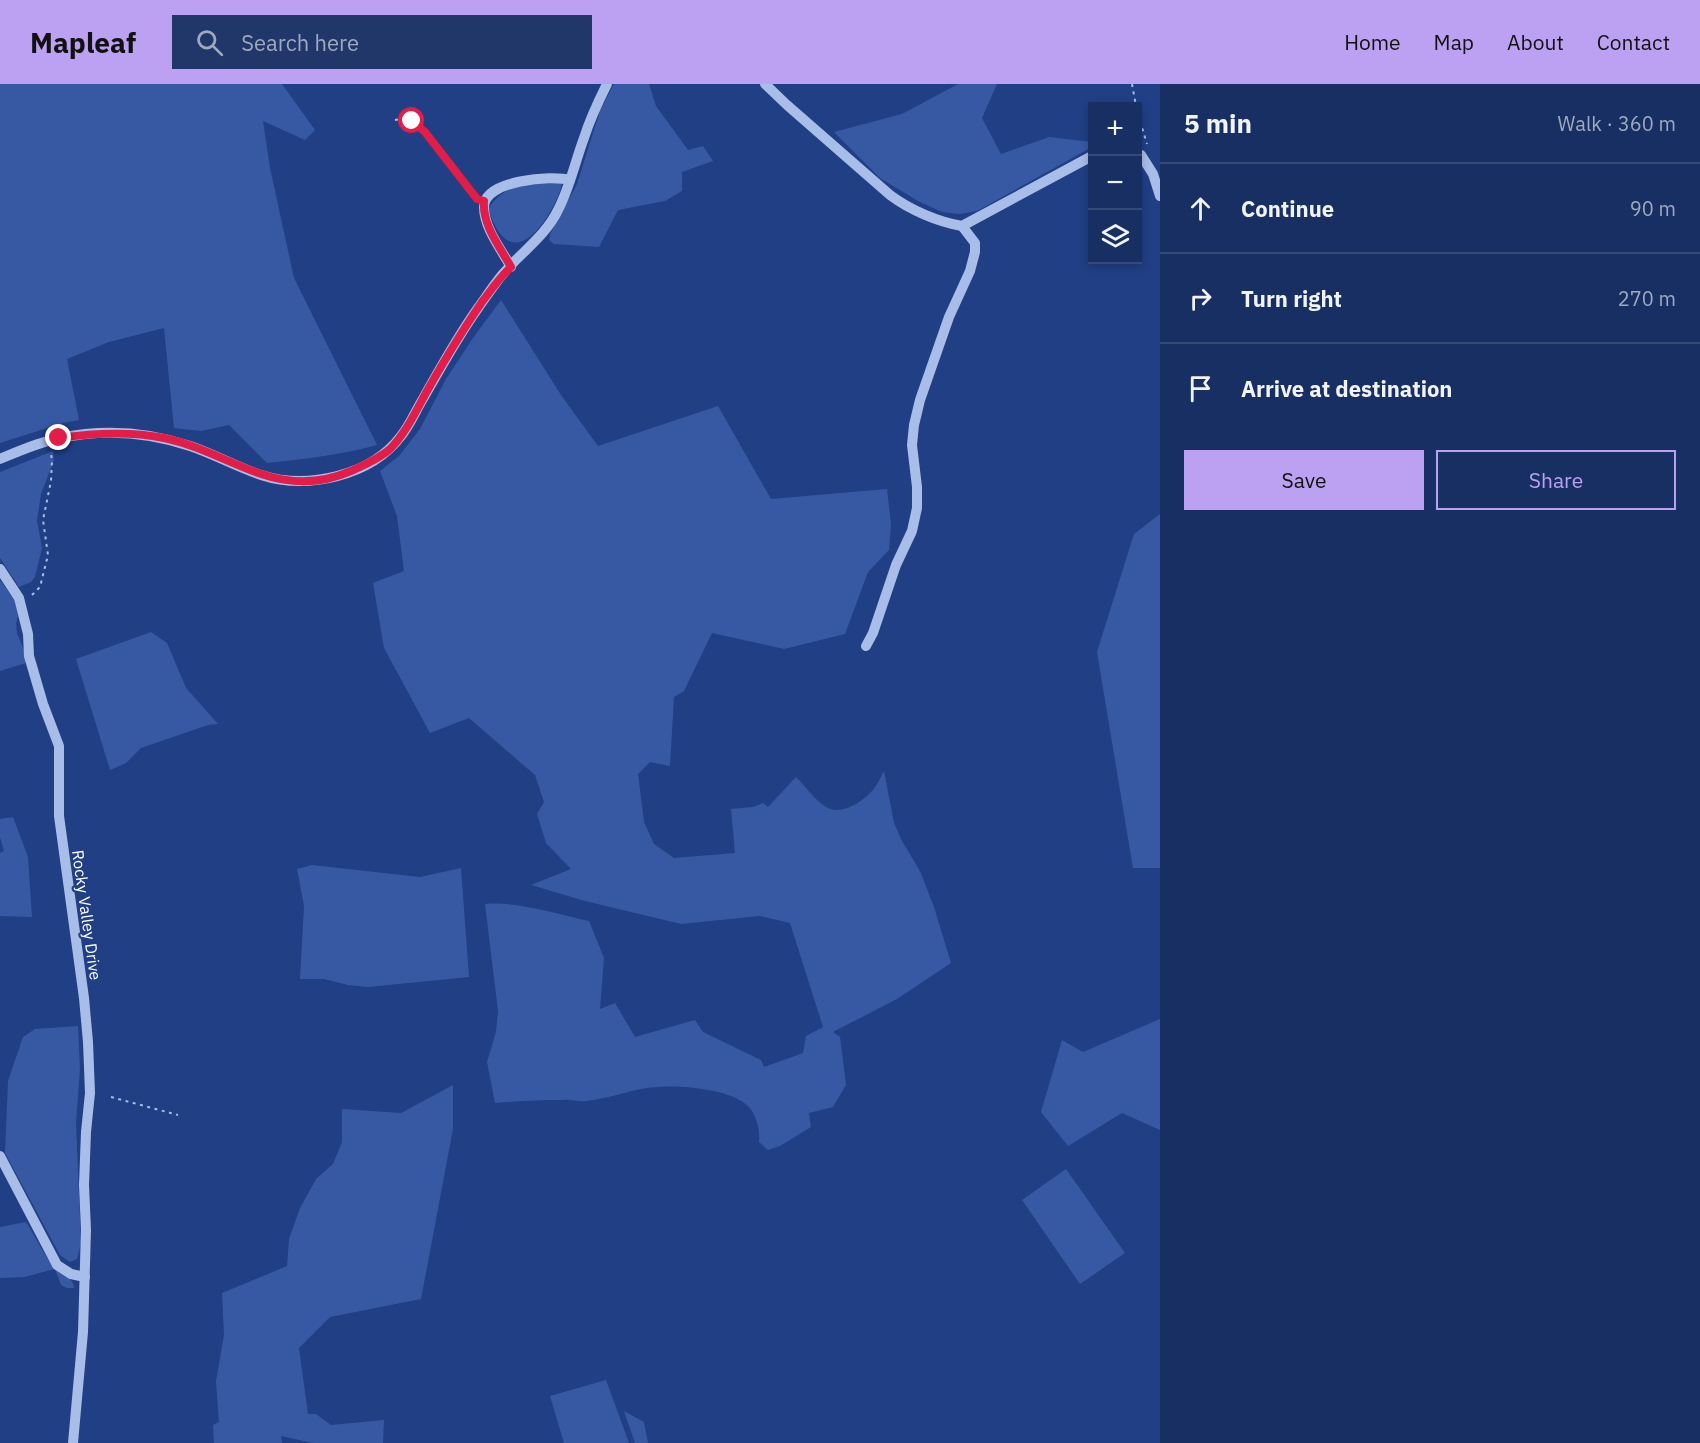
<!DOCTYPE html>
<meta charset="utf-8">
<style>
body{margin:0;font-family:"IBM Plex Sans",sans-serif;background:#21376a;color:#f1f3f6}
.controls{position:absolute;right:18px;top:18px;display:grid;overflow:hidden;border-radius:0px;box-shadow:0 3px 9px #0003}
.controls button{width:54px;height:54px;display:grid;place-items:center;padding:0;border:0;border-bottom:2px solid #364a78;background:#182f64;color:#f1f3f6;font:30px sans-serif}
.stop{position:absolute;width:18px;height:18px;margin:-14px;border:4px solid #e11d48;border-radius:50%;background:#fff}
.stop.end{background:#e11d48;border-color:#fff;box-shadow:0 2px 6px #0008}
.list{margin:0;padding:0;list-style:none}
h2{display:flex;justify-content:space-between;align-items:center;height:78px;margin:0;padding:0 24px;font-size:26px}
h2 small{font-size:20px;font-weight:400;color:#9fa9bf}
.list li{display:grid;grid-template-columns:39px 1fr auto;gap:18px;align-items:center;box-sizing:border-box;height:90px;padding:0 24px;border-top:2px solid #364a78}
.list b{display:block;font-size:22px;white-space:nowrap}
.list em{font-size:20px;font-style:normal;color:#9fa9bf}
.actions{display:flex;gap:12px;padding:18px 24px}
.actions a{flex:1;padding:14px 0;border:2px solid #bca0f2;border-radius:0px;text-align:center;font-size:21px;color:#bca0f2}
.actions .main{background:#bca0f2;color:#111}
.icon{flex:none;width:33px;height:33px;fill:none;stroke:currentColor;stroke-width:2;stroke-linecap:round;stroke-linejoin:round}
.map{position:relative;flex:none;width:1160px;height:1359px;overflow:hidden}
header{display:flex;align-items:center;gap:36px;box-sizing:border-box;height:84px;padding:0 30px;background:#bca0f2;color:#111}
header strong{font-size:28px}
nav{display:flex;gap:33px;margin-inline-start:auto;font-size:21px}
.search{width:420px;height:54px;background:#21376a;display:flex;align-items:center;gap:15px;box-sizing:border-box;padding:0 21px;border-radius:0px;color:#9fa9bf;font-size:22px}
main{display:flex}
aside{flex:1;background:#182f64}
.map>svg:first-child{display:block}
.green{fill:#3759a4}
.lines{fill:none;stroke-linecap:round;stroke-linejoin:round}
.path{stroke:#a9bde9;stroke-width:2;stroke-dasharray:3 4.5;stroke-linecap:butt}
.minor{stroke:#a9bde9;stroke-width:10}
.route{stroke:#e11d48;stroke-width:8}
.labels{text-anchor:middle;stroke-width:4.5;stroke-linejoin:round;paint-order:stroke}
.street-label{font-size:16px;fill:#fff;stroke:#203f85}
</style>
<header>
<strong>Mapleaf</strong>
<div class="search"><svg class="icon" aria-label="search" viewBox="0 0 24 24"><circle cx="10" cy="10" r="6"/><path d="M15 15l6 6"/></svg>Search here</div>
<nav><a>Home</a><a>Map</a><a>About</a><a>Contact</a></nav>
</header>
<main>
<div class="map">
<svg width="1160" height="1359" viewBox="0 0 1160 1359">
<rect width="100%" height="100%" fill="#203f85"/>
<g class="green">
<path d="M0,0H282L315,46L305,56L263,37L270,84L294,194L377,361C341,371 304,375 267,379L229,341L201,347L174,344L164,244L109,258L67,275L79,336L63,339L0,359Z"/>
<polygon points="614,0 649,0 656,22 688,66 703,62 713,77 682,88 682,107 665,117 618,126 599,163 554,160 549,156 550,150 577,100 600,27"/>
<polygon points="958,0 997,0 982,34 1001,70 1049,53 1092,58 1092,63 977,127 960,130 942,128 918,117 880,94 834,48 902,30"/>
<path d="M563,95C560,119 522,187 497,145C493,137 490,133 489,124C505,98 536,98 563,95Z"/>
<path d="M501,216L561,311L598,362L718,322L771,415L887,405L891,440L889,466L868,488L845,550L784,565L712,549L684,607L674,613L670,682L650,678L638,690L644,738L654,760L674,774L735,769L731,725L753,723L763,719L768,723L796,693C804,701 816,717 826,723C841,732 862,718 872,707C877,702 880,694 884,687L894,739L902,757L920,787L934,823L951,879L897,915L833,948L840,953L846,1001L833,1023L809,1029L811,1043L780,1062L768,1066L759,1058C760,1047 757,1032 749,1023C732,1005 681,1001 658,1003C633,1004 610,1015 586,1017C578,1018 571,1015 563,1016C540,1016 517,1017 495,1019L487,978L496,948L498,927L485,820C518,817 557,830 589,837L604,874L600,925L615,919L635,953L695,936L703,948L761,976L764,983L803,969L806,952L823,943L790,839L760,832L681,840L585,817L531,801L571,785L546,759L537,730L544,718L535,691L469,634L430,649L384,564L373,499L404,487L397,432L380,387L399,372L420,345L446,295L473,254Z"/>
<polygon points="53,367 54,376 41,410 37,436 42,464 35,493 31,498 19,503 0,474 0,388"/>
<polygon points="1160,430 1160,784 1133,784 1097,568 1134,450"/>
<polygon points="0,496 15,517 18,532 16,539 17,549 29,578 0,587"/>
<polygon points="151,548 167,559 186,604 218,640 208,641 141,664 126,679 110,686 76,575"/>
<polygon points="13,733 28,773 32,833 0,832 0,769 4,767 0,753 0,735"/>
<polygon points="312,781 420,793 461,784 469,893 368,903 348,901 324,895 300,895 304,822 297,785"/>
<polygon points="1160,935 1160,1046 1122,1029 1068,1062 1041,1028 1062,956 1083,968"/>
<polygon points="78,942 80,985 76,1039 81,1159 77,1175 70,1178 60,1171 5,1069 8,997 23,953 35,945"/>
<polygon points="453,1001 453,1045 421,1215 330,1233 299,1264 308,1330 316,1330 331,1341 384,1336 383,1359 313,1359 281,1352 282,1359 214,1359 213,1341 219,1338 216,1297 224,1251 222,1209 287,1182 289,1155 300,1124 316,1095 333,1080 342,1058 342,1025 401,1029"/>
<polygon points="1066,1085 1125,1169 1080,1200 1022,1116"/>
<path d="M26,1138C35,1152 45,1173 55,1184C62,1192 73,1192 74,1204H67L61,1201L55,1185L24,1193L0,1194V1143Z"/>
<polygon points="606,1296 629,1359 564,1359 550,1312"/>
<polygon points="624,1327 644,1338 648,1359 635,1359"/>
</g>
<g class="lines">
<g class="path">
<polyline points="1132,0 1136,22"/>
<polyline points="1138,30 1147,60"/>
<polyline points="395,36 405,34 412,37 425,48 475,113"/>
<polyline points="32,511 40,503 48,471 43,436 51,397 52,376 51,370"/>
<polyline points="111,1013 178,1031"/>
</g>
<g class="minor">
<path d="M765,0L787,21L890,111C910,126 938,138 962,142L1092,72"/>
<polyline points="1138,70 1141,71 1153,90 1160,112"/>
<path d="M511,183C501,165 484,144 484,123C484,96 552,91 570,96"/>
<path d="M0,375C19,367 39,358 60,354C103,345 148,348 190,362C214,370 237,383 261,391C307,406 371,392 401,352C410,341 416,326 424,313C441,283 458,252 478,224C486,213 493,202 502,191C520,169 545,153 558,126C570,103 575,78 584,54C590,35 598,18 607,0"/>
<polyline points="0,485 19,514 28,550 29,572 43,620 59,662 59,732 84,914 88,958 90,1009 86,1048 84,1101 86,1146 83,1248 73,1359"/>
<polyline points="866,562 873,549 896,481 912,447 917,424 917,403 912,361 914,341 920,316 949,233 970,187 975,168 975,159 962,142"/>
<polyline points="0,1072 57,1181 71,1190 85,1193"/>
</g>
</g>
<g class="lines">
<path class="route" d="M59,354C94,349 129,347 164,354C231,368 277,419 351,387C364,381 379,375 390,365C406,349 416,327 427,307C444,277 462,247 482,218C491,206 500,193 511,183C500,163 482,141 484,117L477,115L425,48L412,37"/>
</g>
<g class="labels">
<g class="street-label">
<text transform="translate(87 831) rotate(82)" y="6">Rocky Valley Drive</text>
</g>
</g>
</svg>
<div class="controls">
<button>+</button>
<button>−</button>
<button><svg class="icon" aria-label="layers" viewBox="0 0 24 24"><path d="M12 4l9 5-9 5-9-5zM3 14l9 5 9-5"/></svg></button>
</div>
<div class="stop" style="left:412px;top:37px"></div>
<div class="stop end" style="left:59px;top:354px"></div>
</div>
<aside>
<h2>5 min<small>Walk · 360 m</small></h2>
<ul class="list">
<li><svg class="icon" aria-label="ahead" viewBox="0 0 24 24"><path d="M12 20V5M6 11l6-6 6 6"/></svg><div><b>Continue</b></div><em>90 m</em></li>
<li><svg class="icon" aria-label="right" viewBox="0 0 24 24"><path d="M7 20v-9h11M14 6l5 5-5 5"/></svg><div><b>Turn right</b></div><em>270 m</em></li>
<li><svg class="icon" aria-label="arrive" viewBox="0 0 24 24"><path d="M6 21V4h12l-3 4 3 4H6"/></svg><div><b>Arrive at destination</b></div></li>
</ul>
<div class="actions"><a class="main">Save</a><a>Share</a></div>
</aside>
</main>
